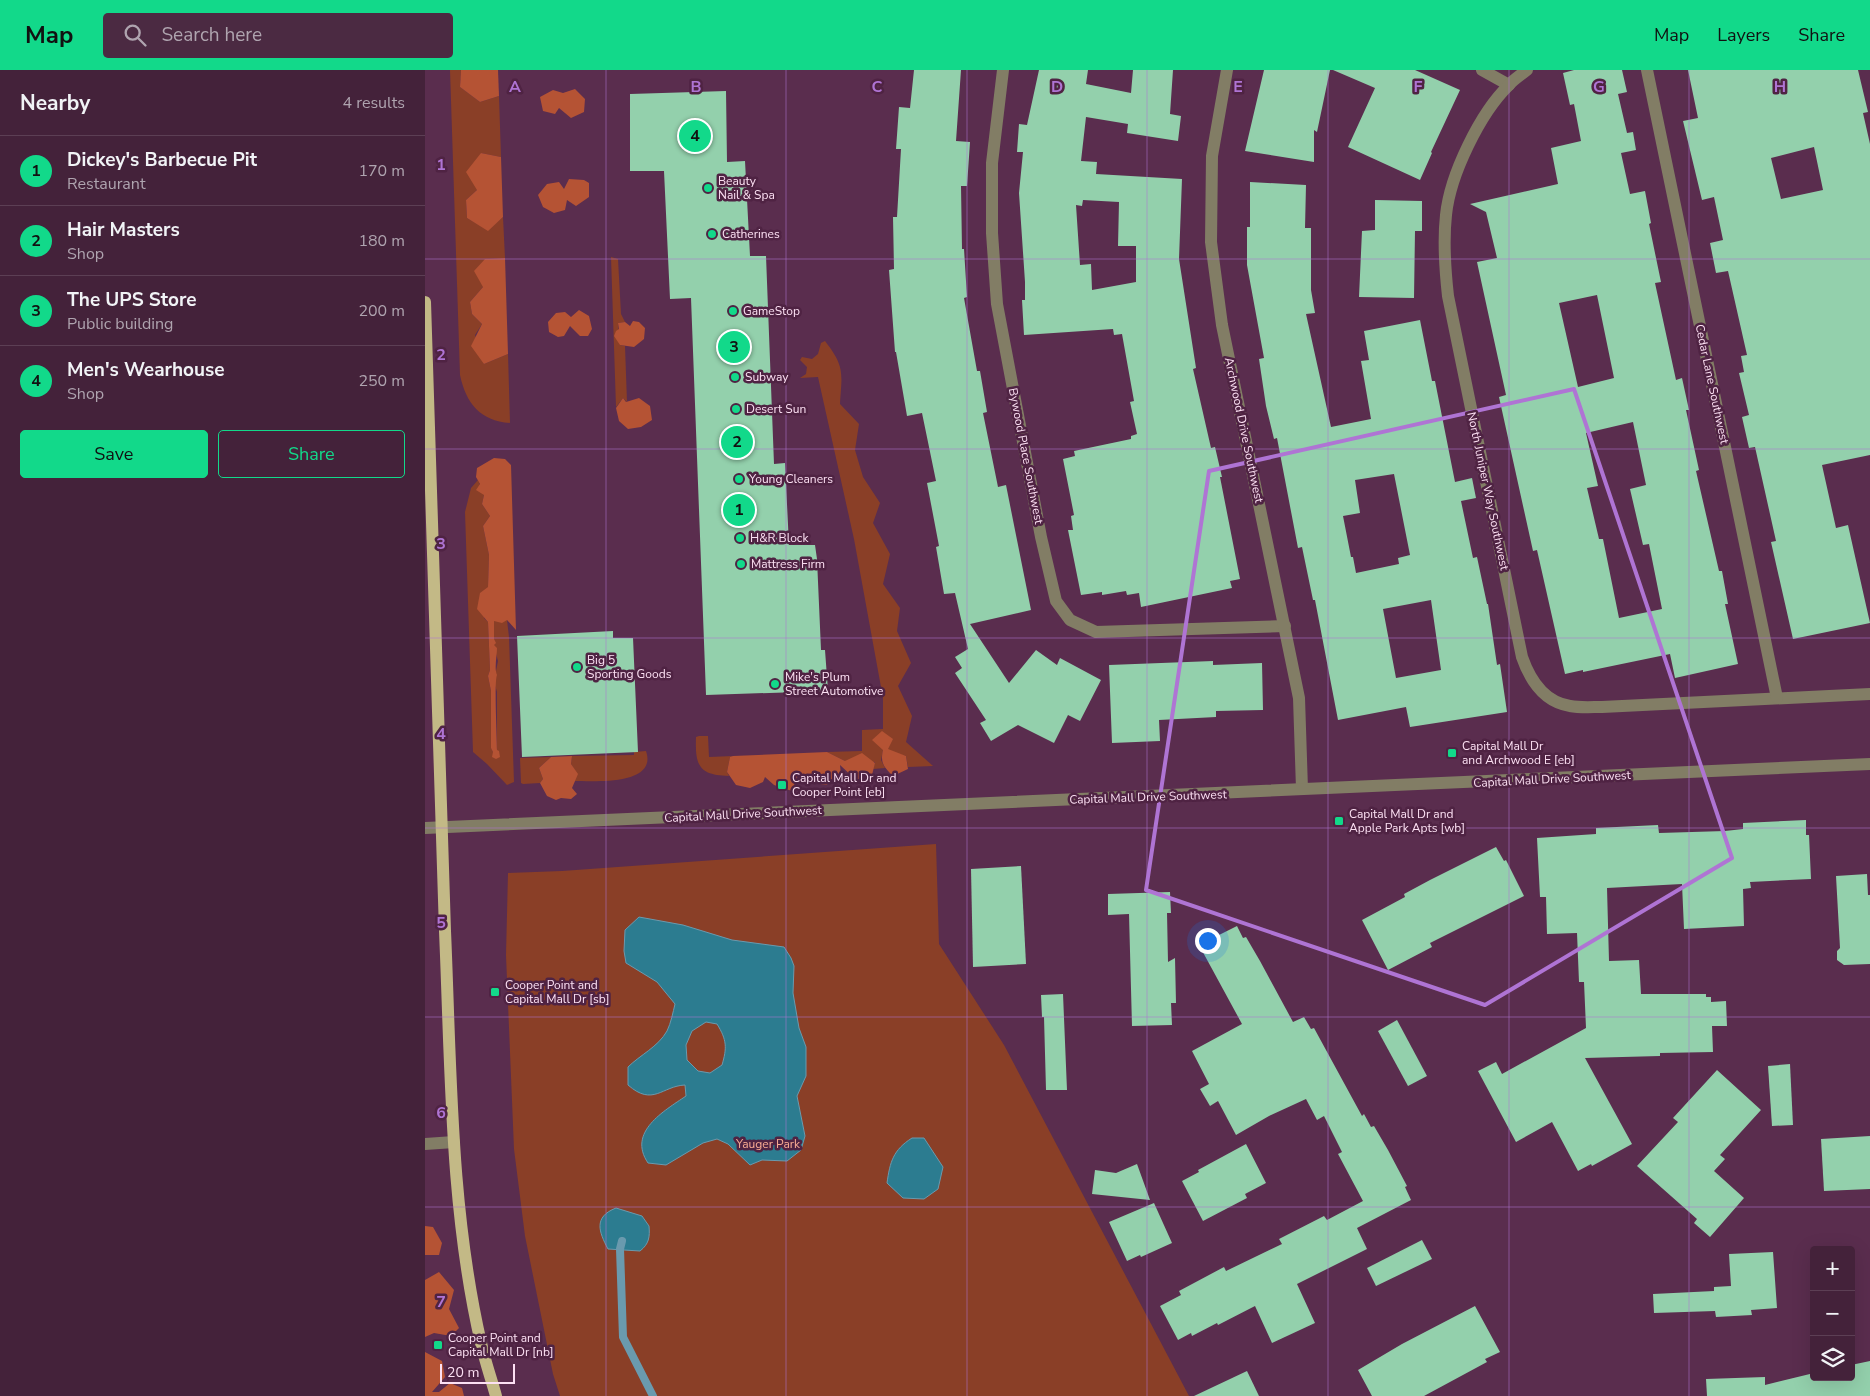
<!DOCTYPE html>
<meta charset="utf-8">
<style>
body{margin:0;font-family:"Nunito Sans",sans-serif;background:#4b2a42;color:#f1f3f6}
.controls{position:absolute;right:15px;bottom:15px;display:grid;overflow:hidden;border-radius:5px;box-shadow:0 5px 20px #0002}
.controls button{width:45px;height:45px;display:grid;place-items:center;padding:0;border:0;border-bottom:1px solid #5c3f54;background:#44223a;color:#f1f3f6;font:25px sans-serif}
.scale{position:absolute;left:15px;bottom:12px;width:75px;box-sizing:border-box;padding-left:5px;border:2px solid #fce0f3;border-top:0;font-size:14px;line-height:18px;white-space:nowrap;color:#fce0f3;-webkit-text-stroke:4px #4f2343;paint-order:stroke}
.you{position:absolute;left:782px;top:870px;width:18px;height:18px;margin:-12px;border:4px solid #fff;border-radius:50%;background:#1a73e8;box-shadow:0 0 0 8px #1a73e833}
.badge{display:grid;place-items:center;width:32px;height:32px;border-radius:50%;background:#12d98a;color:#111;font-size:16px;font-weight:700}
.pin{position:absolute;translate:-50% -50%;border:2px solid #fff;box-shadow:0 1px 5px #0006}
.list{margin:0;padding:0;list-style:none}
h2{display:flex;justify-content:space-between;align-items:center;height:65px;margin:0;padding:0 20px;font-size:21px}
h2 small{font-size:16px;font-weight:400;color:#afa4af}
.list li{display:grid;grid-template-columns:32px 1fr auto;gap:15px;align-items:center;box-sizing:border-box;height:70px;padding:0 20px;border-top:1px solid #5c3f54}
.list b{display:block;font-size:19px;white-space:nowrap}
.list p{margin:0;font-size:16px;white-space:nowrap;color:#afa4af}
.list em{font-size:16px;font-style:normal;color:#afa4af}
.actions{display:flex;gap:10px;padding:15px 20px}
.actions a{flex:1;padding:11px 0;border:1px solid #12d98a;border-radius:5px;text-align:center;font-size:18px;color:#12d98a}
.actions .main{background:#12d98a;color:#111}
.icon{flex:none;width:28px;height:28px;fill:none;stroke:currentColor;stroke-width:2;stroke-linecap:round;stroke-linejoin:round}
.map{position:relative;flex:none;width:1445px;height:1326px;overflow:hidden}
header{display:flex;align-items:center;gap:30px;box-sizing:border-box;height:70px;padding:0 25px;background:#12d98a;color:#111}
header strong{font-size:24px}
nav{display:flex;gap:28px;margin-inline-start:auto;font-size:18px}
.search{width:350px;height:45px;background:#4b2a42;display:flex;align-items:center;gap:12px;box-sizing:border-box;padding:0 18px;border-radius:5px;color:#afa4af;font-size:19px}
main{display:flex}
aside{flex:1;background:#44223a}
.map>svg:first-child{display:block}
.green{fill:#8a3f27}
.forest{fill:#b55334}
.water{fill:#2c7c90;stroke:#6a9aae;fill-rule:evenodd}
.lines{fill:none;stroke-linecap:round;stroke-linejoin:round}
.stream{stroke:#6a9aae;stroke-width:8}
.building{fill:#93d0ac;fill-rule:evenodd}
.minor{stroke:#827d65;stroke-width:12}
.major{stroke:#c3b986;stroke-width:12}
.marked{fill:none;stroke:#af74d4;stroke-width:4;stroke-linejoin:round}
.grid{fill:none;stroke:#af74d4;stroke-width:1;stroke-opacity:0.55}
.poi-dot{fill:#12d98a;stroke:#4f2343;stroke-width:2}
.labels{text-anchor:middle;stroke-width:5;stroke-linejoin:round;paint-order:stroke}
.poi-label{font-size:12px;fill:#fce0f3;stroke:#4f2343;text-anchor:start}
.street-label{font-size:12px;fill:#fce0f3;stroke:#4f2343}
.park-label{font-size:12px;fill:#faac93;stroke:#4f2343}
.grid-label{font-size:16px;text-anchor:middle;font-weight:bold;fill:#af74d4;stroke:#4f2343;stroke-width:5;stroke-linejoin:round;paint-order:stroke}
</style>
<header>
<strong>Map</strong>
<div class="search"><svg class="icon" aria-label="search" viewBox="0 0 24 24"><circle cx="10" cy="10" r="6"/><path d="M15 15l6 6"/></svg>Search here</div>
<nav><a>Map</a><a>Layers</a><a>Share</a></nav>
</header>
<main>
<aside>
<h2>Nearby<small>4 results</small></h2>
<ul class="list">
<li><span class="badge">1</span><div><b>Dickey's Barbecue Pit</b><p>Restaurant</p></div><em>170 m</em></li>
<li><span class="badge">2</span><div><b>Hair Masters</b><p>Shop</p></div><em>180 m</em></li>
<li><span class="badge">3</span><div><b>The UPS Store</b><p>Public building</p></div><em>200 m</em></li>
<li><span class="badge">4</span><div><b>Men's Wearhouse</b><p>Shop</p></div><em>250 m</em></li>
</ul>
<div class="actions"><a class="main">Save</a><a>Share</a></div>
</aside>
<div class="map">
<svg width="1445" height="1326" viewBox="0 0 1445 1326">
<rect width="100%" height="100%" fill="#5a2d4e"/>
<g class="green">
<path d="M25,0H36L35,17L55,32L74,26L76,87L56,83L52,120L41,130L42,148L63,160L78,147L80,188L60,189L58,217L45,232L47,244L57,254L50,265L59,294L83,284L85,353C55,351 41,333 35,305Z"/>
<polygon points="186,187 193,189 196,244 200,252 193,253 195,275 200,276 202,332 198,328 191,337"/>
<path d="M400,271C420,297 417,302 415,334L434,354L430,380L438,407L455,433L448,453L465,484L458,514L475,538L472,561L486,593L473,616L487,646L481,672L508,696L483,697L481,686L458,680L456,690L460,698L448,699L450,692L420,691L402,682L437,681V660L458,659V628L429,469L393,307L375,308L381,304L382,297L375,290L377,287L387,289L393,284L396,273Z"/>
<polygon points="53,410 59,425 57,434 65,446 58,456 64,485 63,517 59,548 63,552 65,600 63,606 66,621 66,677 68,682 72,681 72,622 69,611 73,591 69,576 69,550 82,550 84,567 89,712 82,715 62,694 48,682 40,442 46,418"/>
<path d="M274,666H283L284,687L308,686L305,687L302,702L304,706C274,705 270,696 271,667Z"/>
<path d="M221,681C233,716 168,711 149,711L152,704L146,694L147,686L209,685V682Z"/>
<polygon points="126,687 114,698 118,709 115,713 98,714 96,713 95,688"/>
<polygon points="511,774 514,874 579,975 764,1326 135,1326 128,1304 100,1166 89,1079 81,885 83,803 137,801"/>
</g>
<g class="forest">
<polygon points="36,0 73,0 74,26 55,32 35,17"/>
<polygon points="150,19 160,29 159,42 146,48 134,38 130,44 118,41 115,27 128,20 138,23"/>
<polygon points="56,83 76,87 78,147 63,161 42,148 41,130 52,120 41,102"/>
<polygon points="144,109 159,110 164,113 164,127 151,136 142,130 140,140 129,143 118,137 113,125 122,114 134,112 139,119"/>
<polygon points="80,188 83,284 59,294 46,276 57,254 47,244 45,232 58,217 49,201 60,189"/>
<polygon points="154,240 164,246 167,259 163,266 155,266 145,256 139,266 133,267 124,262 123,252 131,243 140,242 146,247"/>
<polygon points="208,251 214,252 220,258 219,269 209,277 195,275 189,266 191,261 194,259 193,253 200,252 205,256"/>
<polygon points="198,328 201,332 214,328 225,336 227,350 216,357 203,359 194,351 191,338"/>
<path d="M69,388L80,389L86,395L91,560L82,550L77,553L69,551V569L71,573L69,575L72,578C72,586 69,599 72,605C69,612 72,666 72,680L74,681L75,687L71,689L67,687L68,682L66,678V621L63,606L65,600L63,552L52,539L55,523L63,517L64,485L58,456L65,446L57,434L59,425L51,420L55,414L51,407L52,398Z"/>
<path d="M457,661L468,669L463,679L481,686L483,699L468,706C459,697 455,693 458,680L447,670Z"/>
<polygon points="402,682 420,691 437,683 450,693 446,709 430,709 415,695 416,705 401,715 383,712 373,704 367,721 349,715 340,707 338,712 325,718 311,715 302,702 305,687 308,686"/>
<polygon points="147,686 146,694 153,704 147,718 152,724 146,729 136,728 131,730 122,726 115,713 118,709 114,698 126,687"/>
<polygon points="0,1156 8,1157 17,1173 14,1185 0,1185"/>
<polygon points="14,1202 29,1220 24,1239 34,1258 26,1266 9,1263 0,1267 0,1210"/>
<polygon points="0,1282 17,1291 20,1307 7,1322 14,1322 25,1313 37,1318 39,1326 0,1326"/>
</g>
<g class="water">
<path d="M214,847L258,855L307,870L359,877L366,888L369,896L368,923L374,958L381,977V1006L372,1026L380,1066L376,1080L362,1091L337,1090L325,1095L303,1074L292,1069L278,1073L241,1095L223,1093C202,1062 239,1041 261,1026L260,1015C237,1016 228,1037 203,1015V997C215,985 233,977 242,961C246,953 248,942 250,934L232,912L201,893L199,881L200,860ZM281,952L292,954C302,970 302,978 297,995L285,1003L273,1001L262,990L261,975L267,961Z"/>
<path d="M487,1068H499L518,1097L513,1119L499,1129L478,1128L462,1113C465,1092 468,1080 487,1068Z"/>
<path d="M191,1138L217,1146L224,1156C225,1167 224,1174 215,1181L183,1179C174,1162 168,1147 191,1138Z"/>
</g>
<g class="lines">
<polyline class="stream" points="197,1171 195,1179 198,1267 228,1326"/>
</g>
<g class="building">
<polygon points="489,0 536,0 531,71 545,72 542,116 536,116 537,179 539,179 542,227 539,228 552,301 555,301 562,342 558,343 573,417 581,415 606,540 545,554 584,613 611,580 632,595 635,588 676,610 655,651 643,645 629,673 593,655 566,671 555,653 561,650 530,603 537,598 530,587 543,579 530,523 519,524 511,477 514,476 502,413 511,411 497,343 482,346 471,282 470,282 464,200 469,199 468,147 472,147 476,79 471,79 474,37 485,38"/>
<path d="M614,0H663L661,14L706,23L708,0H748L745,44L756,46L753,71L702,63L703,54L661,47L656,91L672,92L671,104L757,109L754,189L771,298L768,299L786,378L790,377L797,407H795L815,509L805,511L807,518L716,537L714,523L702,525L701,521L677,525V522L656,525L643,460H648L646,446L649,445L638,389L650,386L649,381L706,369V366L712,364L705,332L709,331L697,264L689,265L688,259L599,265L597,230H600V212L594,123L598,82H592L594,54L602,55ZM658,130L694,132L693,176H711V212L667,220L666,194L655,195L651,135L657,136Z"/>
<polygon points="839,0 905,0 892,62 889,60 889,92 820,81"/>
<polygon points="908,0 990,0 1035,20 1006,82 1007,83 995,110 923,77 950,18"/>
<path d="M1149,0H1197L1202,22L1193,24L1202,63L1208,62L1211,80L1196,83L1205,124L1220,121L1226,153L1224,154L1236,212L1230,213L1251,310L1257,308L1264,340H1261L1274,400L1271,401L1294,501H1297L1303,534H1300L1313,594L1250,608L1245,584L1158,602V600L1140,604L1112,480L1108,481L1074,327L1081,325L1052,192L1072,188L1061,142L1045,134L1133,114L1126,78L1156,71L1149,34L1145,35L1138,3ZM1172,225L1189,308L1153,317L1134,233ZM1208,352L1221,415L1205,419L1218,475L1224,474L1237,539L1194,548L1178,469H1174L1162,418L1173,416L1161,363Z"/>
<path d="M1263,0H1433L1443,42L1438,43L1445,74V385L1397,395L1411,458L1423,455L1445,553L1368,569L1346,472L1351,471L1330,377L1324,378L1317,347L1324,345L1314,303L1319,302L1316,286L1322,285L1303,201L1291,203L1285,173L1298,170L1289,127L1277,130L1258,51L1273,48ZM1389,77L1398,120L1356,129L1346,88Z"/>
<polygon points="301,21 302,92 320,91 325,186 341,186 349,394 360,393 364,475 390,475 392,489 396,580 400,580 403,621 281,625 266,228 245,229 239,101 205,101 205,24"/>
<path d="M825,112L881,115L880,158H886V220L890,243L881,244L906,357L946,349L936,291L944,290L939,261L995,250L1007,311H1010L1030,412L1047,408L1051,428L1036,431L1048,488L1052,487L1062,534H1063L1072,595L1075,594L1082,642L985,657L981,637L913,650L890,530H888L877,477L873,478L852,368L849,369L841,336L834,289L839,288L822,195V157H825ZM969,404L985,485L973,488L974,494L931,503L928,487H926L918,446L935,443L930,410ZM1006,530L1016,600L971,608L958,539Z"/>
<polygon points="950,130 997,131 997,161 990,161 989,228 934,227 937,161 950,160"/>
<polygon points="188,561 188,568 208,568 213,682 97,687 92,566"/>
<polygon points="788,591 788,595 837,593 838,640 791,641 791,647 734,650 735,671 687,673 684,595"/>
<polygon points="1381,750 1381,765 1384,765 1386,809 1325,812 1326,818 1318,819 1319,856 1259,859 1257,814 1182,818 1184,891 1214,890 1216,924 1281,924 1281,927 1286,927 1286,932 1301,931 1302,956 1287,956 1288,982 1235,983 1235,986 1160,988 1207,1074 1167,1096 1166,1094 1153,1101 1127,1052 1091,1072 1053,1001 1071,992 1077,1004 1161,958 1159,912 1154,912 1152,863 1122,864 1121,827 1115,827 1112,768 1171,764 1171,758 1233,755 1234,763 1300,761 1318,759 1318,753"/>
<polygon points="1071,777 1079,791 1081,790 1099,826 1005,873 1007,877 963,900 937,850 980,827 979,824 1005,810"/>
<polygon points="596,796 601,894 548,897 546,799"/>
<polygon points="1442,804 1443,825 1445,825 1445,894 1419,895 1412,890 1412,881 1415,878 1411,806"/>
<polygon points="745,822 746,843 742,843 743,892 750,888 751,933 746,933 747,955 707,956 704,844 683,845 683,824"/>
<polygon points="812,856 818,868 821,867 835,891 868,952 879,947 886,959 889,958 937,1046 939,1044 946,1057 949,1056 963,1080 982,1116 980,1117 986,1130 932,1158 942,1179 872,1214 890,1253 847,1273 830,1236 793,1255 792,1253 767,1266 766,1263 753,1270 735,1236 756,1225 754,1221 799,1197 801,1201 857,1174 854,1169 899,1146 902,1150 938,1131 913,1084 917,1082 899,1046 892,1050 881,1029 844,1046 811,1065 793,1031 785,1036 775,1019 784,1014 767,981 817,954 774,875"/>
<polygon points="638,924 642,1020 621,1020 619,947 617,947 616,925"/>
<polygon points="972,950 1002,1006 983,1016 953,961"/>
<polygon points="1365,994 1368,1055 1347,1056 1343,996"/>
<polygon points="1292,1000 1336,1040 1295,1085 1300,1089 1289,1101 1319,1128 1285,1167 1269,1153 1272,1149 1212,1096 1253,1052 1248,1048"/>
<polygon points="1445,1066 1445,1119 1399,1121 1396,1069"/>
<polygon points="821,1074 841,1113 820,1124 822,1128 778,1151 757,1111 774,1102 773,1100"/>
<polygon points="712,1094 725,1130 667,1124 670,1100 691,1103"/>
<polygon points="729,1133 747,1173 716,1187 715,1185 702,1191 684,1152"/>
<polygon points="997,1170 1007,1189 951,1216 942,1198"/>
<polygon points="1348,1182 1352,1238 1326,1240 1327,1245 1291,1247 1290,1241 1229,1243 1228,1224 1289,1221 1289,1217 1306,1216 1304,1184"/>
<polygon points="1050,1236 1075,1282 1060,1289 1062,1292 999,1326 947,1326 933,1300 977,1274"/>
<polygon points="1445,1291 1445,1326 1282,1326 1281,1309 1340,1307 1340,1315 1389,1303 1389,1307 1426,1307 1426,1295"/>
<polygon points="822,1301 834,1326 769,1326"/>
</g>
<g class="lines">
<g class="minor">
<polyline points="578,0 567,93 567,163 572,234 616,467 631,531 645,550 671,562 860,556"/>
<polyline points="802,0 787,86 786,172 797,255 874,628 877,719"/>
<polyline points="1057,0 1084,15"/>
<path d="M1102,0C1096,5 1089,9 1084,15C1055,43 1025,105 1021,145C1018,172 1020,199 1023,226L1097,587C1105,610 1119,632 1145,636C1155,638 1167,637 1177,637L1445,624"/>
<polyline points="1222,0 1352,628"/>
<polyline points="0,758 1445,694"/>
<polyline points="0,1074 29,1072"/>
</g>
<path class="major" d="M0,232C7,442 12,652 20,861C26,998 25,1139 56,1273C60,1291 66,1308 71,1326"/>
</g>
<path class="marked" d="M1149,319L1307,788L1060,935L721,820L784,401Z"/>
<path class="grid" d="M181,0V1326M361,0V1326M542,0V1326M722,0V1326M903,0V1326M1084,0V1326M1264,0V1326M0,189H1445M0,379H1445M0,568H1445M0,758H1445M0,947H1445M0,1137H1445"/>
<g class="poi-dot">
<circle cx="283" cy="118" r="5"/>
<circle cx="287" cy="164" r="5"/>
<circle cx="308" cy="241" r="5"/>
<circle cx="310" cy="307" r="5"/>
<circle cx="311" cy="339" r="5"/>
<circle cx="314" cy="409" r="5"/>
<circle cx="315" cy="468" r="5"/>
<circle cx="316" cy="494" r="5"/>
<circle cx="152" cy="597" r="5"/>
<circle cx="350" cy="614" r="5"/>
<rect x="1022" y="678" width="10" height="10" rx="2.5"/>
<rect x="352" y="710" width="10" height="10" rx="2.5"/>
<rect x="909" y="746" width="10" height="10" rx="2.5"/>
<rect x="65" y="917" width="10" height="10" rx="2.5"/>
<rect x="8" y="1270" width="10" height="10" rx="2.5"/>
</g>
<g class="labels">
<g class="poi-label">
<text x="293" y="115">Beauty<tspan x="293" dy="14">Nail &amp; Spa</tspan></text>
<text x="297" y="168">Catherines</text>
<text x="318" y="245">GameStop</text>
<text x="320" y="311">Subway</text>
<text x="321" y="343">Desert Sun</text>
<text x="324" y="413">Young Cleaners</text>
<text x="325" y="472">H&amp;R Block</text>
<text x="326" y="498">Mattress Firm</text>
<text x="162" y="594">Big 5<tspan x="162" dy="14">Sporting Goods</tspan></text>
<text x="360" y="611">Mike's Plum<tspan x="360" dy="14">Street Automotive</tspan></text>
<text x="1037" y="680">Capital Mall Dr<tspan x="1037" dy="14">and Archwood E [eb]</tspan></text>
<text x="367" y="712">Capital Mall Dr and<tspan x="367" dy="14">Cooper Point [eb]</tspan></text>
<text x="924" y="748">Capital Mall Dr and<tspan x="924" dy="14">Apple Park Apts [wb]</tspan></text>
<text x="80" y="919">Cooper Point and<tspan x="80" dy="14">Capital Mall Dr [sb]</tspan></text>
<text x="23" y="1272">Cooper Point and<tspan x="23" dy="14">Capital Mall Dr [nb]</tspan></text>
</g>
<g class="street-label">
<text transform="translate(1287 314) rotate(78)" y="4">Cedar Lane Southwest</text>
<text transform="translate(819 360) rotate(78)" y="4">Archwood Drive Southwest</text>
<text transform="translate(601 386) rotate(79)" y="4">Bywood Place Southwest</text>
<text transform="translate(1063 421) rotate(78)" y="4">North Juniper Way Southwest</text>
<text transform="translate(1127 709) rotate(-3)" y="4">Capital Mall Drive Southwest</text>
<text transform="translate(723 727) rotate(-2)" y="4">Capital Mall Drive Southwest</text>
<text transform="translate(318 744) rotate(-3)" y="4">Capital Mall Drive Southwest</text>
</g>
<g class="park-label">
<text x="343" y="1078">Yauger Park</text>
</g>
</g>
<g class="grid-label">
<text x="90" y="22">A</text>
<text x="271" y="22">B</text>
<text x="452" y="22">C</text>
<text x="632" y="22">D</text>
<text x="813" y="22">E</text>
<text x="993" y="22">F</text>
<text x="1174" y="22">G</text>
<text x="1355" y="22">H</text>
<text x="16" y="100">1</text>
<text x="16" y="290">2</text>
<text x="16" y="479">3</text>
<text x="16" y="669">4</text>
<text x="16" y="858">5</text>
<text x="16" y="1048">6</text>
<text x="16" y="1237">7</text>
</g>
</svg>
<div class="controls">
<button>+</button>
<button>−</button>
<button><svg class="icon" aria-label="layers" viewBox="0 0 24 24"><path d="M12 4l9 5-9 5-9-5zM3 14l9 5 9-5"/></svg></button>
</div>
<div class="scale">20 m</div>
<div class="you"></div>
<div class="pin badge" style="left:314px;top:440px">1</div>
<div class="pin badge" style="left:312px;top:372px">2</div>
<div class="pin badge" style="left:309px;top:277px">3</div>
<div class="pin badge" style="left:270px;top:66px">4</div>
</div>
</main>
